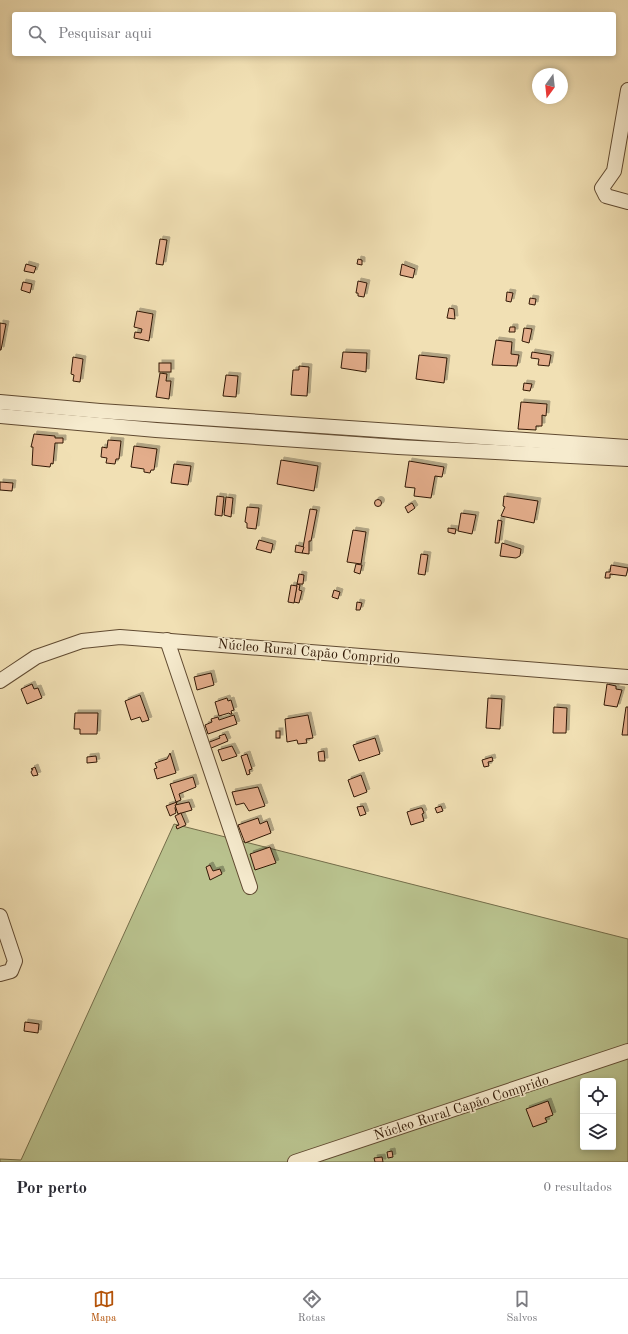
<!DOCTYPE html>
<html lang="pt">
<meta charset="utf-8">
<style>
body{margin:0;font-family:"Old Standard TT",serif;background:#f7f7f7;color:#2b2b33}
.controls{position:absolute;right:12px;bottom:12px;display:grid;overflow:hidden;border-radius:4px;box-shadow:0 2px 6px #0003}
.controls button{width:36px;height:36px;display:grid;place-items:center;padding:0;border:0;border-bottom:1px solid #e1e1e2;background:#fff;color:#2b2b33;font:20px sans-serif}
.compass{position:absolute;left:532px;top:68px;width:36px;height:36px;border-radius:50%;background:#fff;box-shadow:0 2px 6px #0003;rotate:195deg}
.list{margin:0;padding:0;list-style:none}
h2{display:flex;justify-content:space-between;align-items:center;height:52px;margin:0;padding:0 16px;font-size:17px}
h2 small{font-size:13px;font-weight:400;color:#7c7c81}
.icon{flex:none;width:22px;height:22px;fill:none;stroke:currentColor;stroke-width:2;stroke-linecap:round;stroke-linejoin:round}
.map{position:relative;flex:none;width:628px;height:1162px;overflow:hidden}
.search{position:absolute;background:#fff;box-shadow:0 2px 6px #0003;left:12px;right:12px;top:12px;height:44px;display:flex;align-items:center;gap:10px;box-sizing:border-box;padding:0 14px;border-radius:4px;color:#7c7c81;font-size:15px}
.sheet{height:116px;background:#fff}
nav{display:flex;justify-content:space-around;align-items:center;box-sizing:border-box;height:56px;border-top:1px solid #e1e1e2;background:#fff;font-size:11px;color:#7c7c81}
nav a{display:grid;justify-items:center;gap:2px}
nav .on{color:#b45309}
.map>svg:first-child{display:block}
.green{fill:#b9c28e;stroke:#746d4a;fill-rule:evenodd}
.building{fill:#e3ad8b;stroke:#301805;filter:url(#shadow)}
.lines{fill:none;stroke-linecap:round;stroke-linejoin:round}
.minor-casing{stroke:#604a31;stroke-width:16}
.minor{stroke:#f6ebce;stroke-width:14}
.labels{text-anchor:middle;stroke-width:3;stroke-linejoin:round;paint-order:stroke}
.street-label{font-size:14px;fill:#301805;stroke:#f6ebce}
</style>
<div class="map">
<svg width="628" height="1162" viewBox="0 0 628 1162">
<defs>
<filter id="shadow"><feDropShadow dx="3" dy="-3" stdDeviation="0" flood-color="#0004"/></filter>
</defs>
<rect width="100%" height="100%" fill="#f1e0b4"/>
<filter id="stains"><feTurbulence type="fractalNoise" baseFrequency=".005" numOctaves="4"/><feColorMatrix values="0 0 0 0 .2 0 0 0 0 .09 0 0 0 0 .02 0 0 0 .5 -.17"/></filter>
<radialGradient id="worn" r=".72"><stop offset=".6" stop-color="#630" stop-opacity="0"/><stop offset="1" stop-color="#630" stop-opacity=".3"/></radialGradient>
<path class="green" d="M174,824L628,939V1162H0V1159L21,1160ZM583,1081H613V1147H583Z"/>
<g class="building">
<polygon points="160,239 167,240 163,265 156,264"/>
<polygon points="358,259 362,260 362,265 357,264"/>
<polygon points="26,264 36,267 34,273 24,271"/>
<polygon points="402,264 415,269 413,278 400,275"/>
<polygon points="358,281 367,283 364,297 358,296 358,293 356,293"/>
<polygon points="23,282 32,284 30,293 21,290"/>
<polygon points="507,292 513,293 511,302 506,301"/>
<polygon points="530,298 536,299 535,305 529,304"/>
<polygon points="449,308 454,309 455,319 447,318"/>
<polygon points="137,311 153,314 149,341 134,338 135,332 141,333 142,329 134,327"/>
<polygon points="0,323 6,324 1,350 0,350"/>
<polygon points="510,327 515,327 515,332 509,332"/>
<polygon points="524,328 532,329 529,343 522,341"/>
<polygon points="496,340 512,342 511,354 519,355 517,366 492,365"/>
<polygon points="343,352 367,353 366,372 341,368"/>
<polygon points="532,352 551,355 549,366 538,365 539,359 531,358"/>
<polygon points="419,355 447,358 444,383 416,379"/>
<polygon points="73,357 83,359 80,382 73,381 74,375 71,374"/>
<rect x="159" y="363" width="12" height="9"/>
<polygon points="299,366 309,367 307,396 291,395 293,370 299,370"/>
<polygon points="160,373 167,374 166,381 171,381 169,399 156,397"/>
<polygon points="226,375 238,376 236,397 223,396"/>
<polygon points="524,383 532,384 530,391 523,390"/>
<polygon points="521,402 547,404 546,416 542,415 542,426 536,426 536,430 518,429"/>
<polygon points="34,434 55,436 55,438 63,438 63,443 55,443 53,464 51,463 50,467 32,465 33,447 31,447"/>
<polygon points="108,440 121,441 119,459 116,459 115,464 106,463 107,458 101,457 102,447 107,448"/>
<polygon points="134,446 157,449 154,470 151,470 150,473 144,472 144,469 131,467"/>
<polygon points="281,460 318,466 314,491 277,484"/>
<polygon points="409,461 444,467 442,477 435,476 431,498 414,496 415,488 405,487"/>
<polygon points="174,464 191,466 188,485 171,483"/>
<polygon points="0,482 13,483 12,491 0,490"/>
<polygon points="217,496 224,497 222,516 215,515"/>
<polygon points="504,496 538,501 534,523 501,516 505,507 503,506"/>
<polygon points="226,497 233,498 231,517 224,515"/>
<circle cx="378" cy="503" r="3.5"/>
<polygon points="412,503 415,508 408,513 405,507"/>
<polygon points="247,507 259,508 256,529 247,528 247,523 245,522"/>
<polygon points="310,509 317,510 311,541 309,541 309,554 302,553"/>
<polygon points="461,513 476,515 472,534 458,531"/>
<polygon points="498,520 502,521 499,543 495,543"/>
<polygon points="448,528 456,529 455,534 448,532"/>
<polygon points="353,530 366,532 361,564 347,562"/>
<polygon points="259,540 273,544 271,553 256,549"/>
<polygon points="502,543 521,549 520,556 516,558 500,556"/>
<polygon points="296,545 304,547 302,553 295,552"/>
<polygon points="421,554 428,555 425,575 418,574"/>
<polygon points="356,564 362,565 360,574 354,572"/>
<polygon points="611,565 628,568 626,576 610,574 610,578 605,578 606,572 610,572"/>
<polygon points="299,574 304,575 303,584 297,584"/>
<polygon points="297,584 300,585 299,590 302,591 299,603 294,602"/>
<polygon points="291,585 297,586 294,603 288,602"/>
<polygon points="334,590 340,592 338,599 332,597"/>
<polygon points="357,602 362,603 360,610 356,610"/>
<polygon points="211,673 214,685 197,690 194,677"/>
<polygon points="32,684 34,689 38,688 42,698 27,704 21,689"/>
<polygon points="607,684 616,686 616,689 622,690 617,707 604,705"/>
<polygon points="140,695 149,720 142,722 140,717 131,720 125,701"/>
<polygon points="227,698 228,701 231,700 234,710 231,711 232,714 230,714 229,713 219,716 215,702"/>
<polygon points="488,698 502,699 500,729 486,728"/>
<polygon points="554,707 567,708 566,733 553,733"/>
<polygon points="626,707 628,707 628,735 622,735"/>
<polygon points="75,713 98,713 97,734 80,734 80,729 74,729"/>
<polygon points="234,715 237,724 208,734 205,725 212,722 211,719 218,717 219,720"/>
<polygon points="308,715 313,738 306,739 307,743 298,744 297,740 287,742 285,719"/>
<rect x="276" y="731" width="4" height="7"/>
<polygon points="225,734 228,741 209,749 207,743 220,738 219,736"/>
<polygon points="375,738 380,754 359,761 353,745"/>
<polygon points="232,746 237,756 222,761 218,750"/>
<polygon points="324,751 325,761 319,761 318,752"/>
<polygon points="170,753 176,773 157,779 154,769 157,768 155,763 167,759"/>
<polygon points="247,754 252,769 249,770 250,774 247,775 241,756"/>
<polygon points="96,756 97,762 87,763 87,757"/>
<polygon points="492,757 493,761 488,762 489,766 484,767 482,760"/>
<polygon points="35,767 38,775 33,776 31,772 33,769 31,769"/>
<polygon points="361,775 367,792 354,797 348,780"/>
<polygon points="193,777 196,787 179,794 181,800 176,802 170,784"/>
<polygon points="258,787 265,806 249,811 244,803 236,805 232,792"/>
<polygon points="177,802 175,808 176,813 170,816 166,806"/>
<polygon points="189,802 192,810 178,814 175,805"/>
<polygon points="363,806 366,814 360,816 357,807"/>
<polygon points="441,806 443,811 437,813 435,808"/>
<polygon points="420,808 422,808 424,813 422,814 424,821 411,825 407,812"/>
<polygon points="181,813 186,825 177,829 176,826 179,825 175,816"/>
<polygon points="258,818 260,824 267,821 271,833 245,843 238,825"/>
<polygon points="270,847 276,863 255,870 250,854"/>
<polygon points="210,865 213,871 220,869 222,874 210,880 206,867"/>
<polygon points="25,1022 39,1024 38,1033 24,1031"/>
<polygon points="548,1101 553,1115 545,1118 547,1122 533,1127 526,1109"/>
<polygon points="392,1151 393,1157 388,1158 387,1152"/>
<polygon points="382,1157 383,1162 375,1162 374,1158"/>
</g>
<g class="lines">
<g class="minor-casing">
<g id="minor">
<polyline points="628,90 614,171 602,188 606,196 628,202"/>
<polyline points="0,402 100,411 628,447"/>
<polyline points="0,416 156,430 398,447 628,459"/>
<polyline points="167,640 250,887"/>
<polyline points="0,681 36,657 82,641 120,637 628,677"/>
<polyline points="0,916 15,961 11,971 0,974"/>
<polyline points="295,1162 628,1051"/>
</g>
</g>
<use href="#minor" class="minor"/>
</g>
<g class="labels">
<g class="street-label">
<text transform="translate(309 651) rotate(5)" y="5">Núcleo Rural Capão Comprido</text>
<text transform="translate(461 1107) rotate(-18)" y="5">Núcleo Rural Capão Comprido</text>
</g>
</g>
<rect width="100%" height="100%" filter="url(#stains)"/>
<rect width="100%" height="100%" fill="url(#worn)"/>
</svg>
<div class="controls">
<button><svg class="icon" aria-label="locate" viewBox="0 0 24 24"><circle cx="12" cy="12" r="6"/><path d="M12 2v4M12 18v4M2 12h4M18 12h4"/></svg></button>
<button><svg class="icon" aria-label="layers" viewBox="0 0 24 24"><path d="M12 4l9 5-9 5-9-5zM3 14l9 5 9-5"/></svg></button>
</div>
<svg class="compass" viewBox="-18 -18 36 36"><path d="M0-13l5 13h-10z" fill="#e53935"/><path d="M0 13l5-13h-10z" fill="#7c7c81"/></svg>
<div class="search"><svg class="icon" aria-label="search" viewBox="0 0 24 24"><circle cx="10" cy="10" r="6"/><path d="M15 15l6 6"/></svg>Pesquisar aqui</div>
</div>
<section class="sheet">
<h2>Por perto<small>0 resultados</small></h2>
<ul class="list">
</ul>
</section>
<nav>
<a class="on"><svg class="icon" aria-label="map" viewBox="0 0 24 24"><path d="M3 6l6-2 6 2 6-2v14l-6 2-6-2-6 2zM9 4v14M15 6v14"/></svg>Mapa</a>
<a><svg class="icon" aria-label="directions" viewBox="0 0 24 24"><path d="M12 3l9 9-9 9-9-9zM9 14v-3h6M13 9l2 2-2 2"/></svg>Rotas</a>
<a><svg class="icon" aria-label="saved" viewBox="0 0 24 24"><path d="M7 4h10v16l-5-4-5 4z"/></svg>Salvos</a>
</nav>
